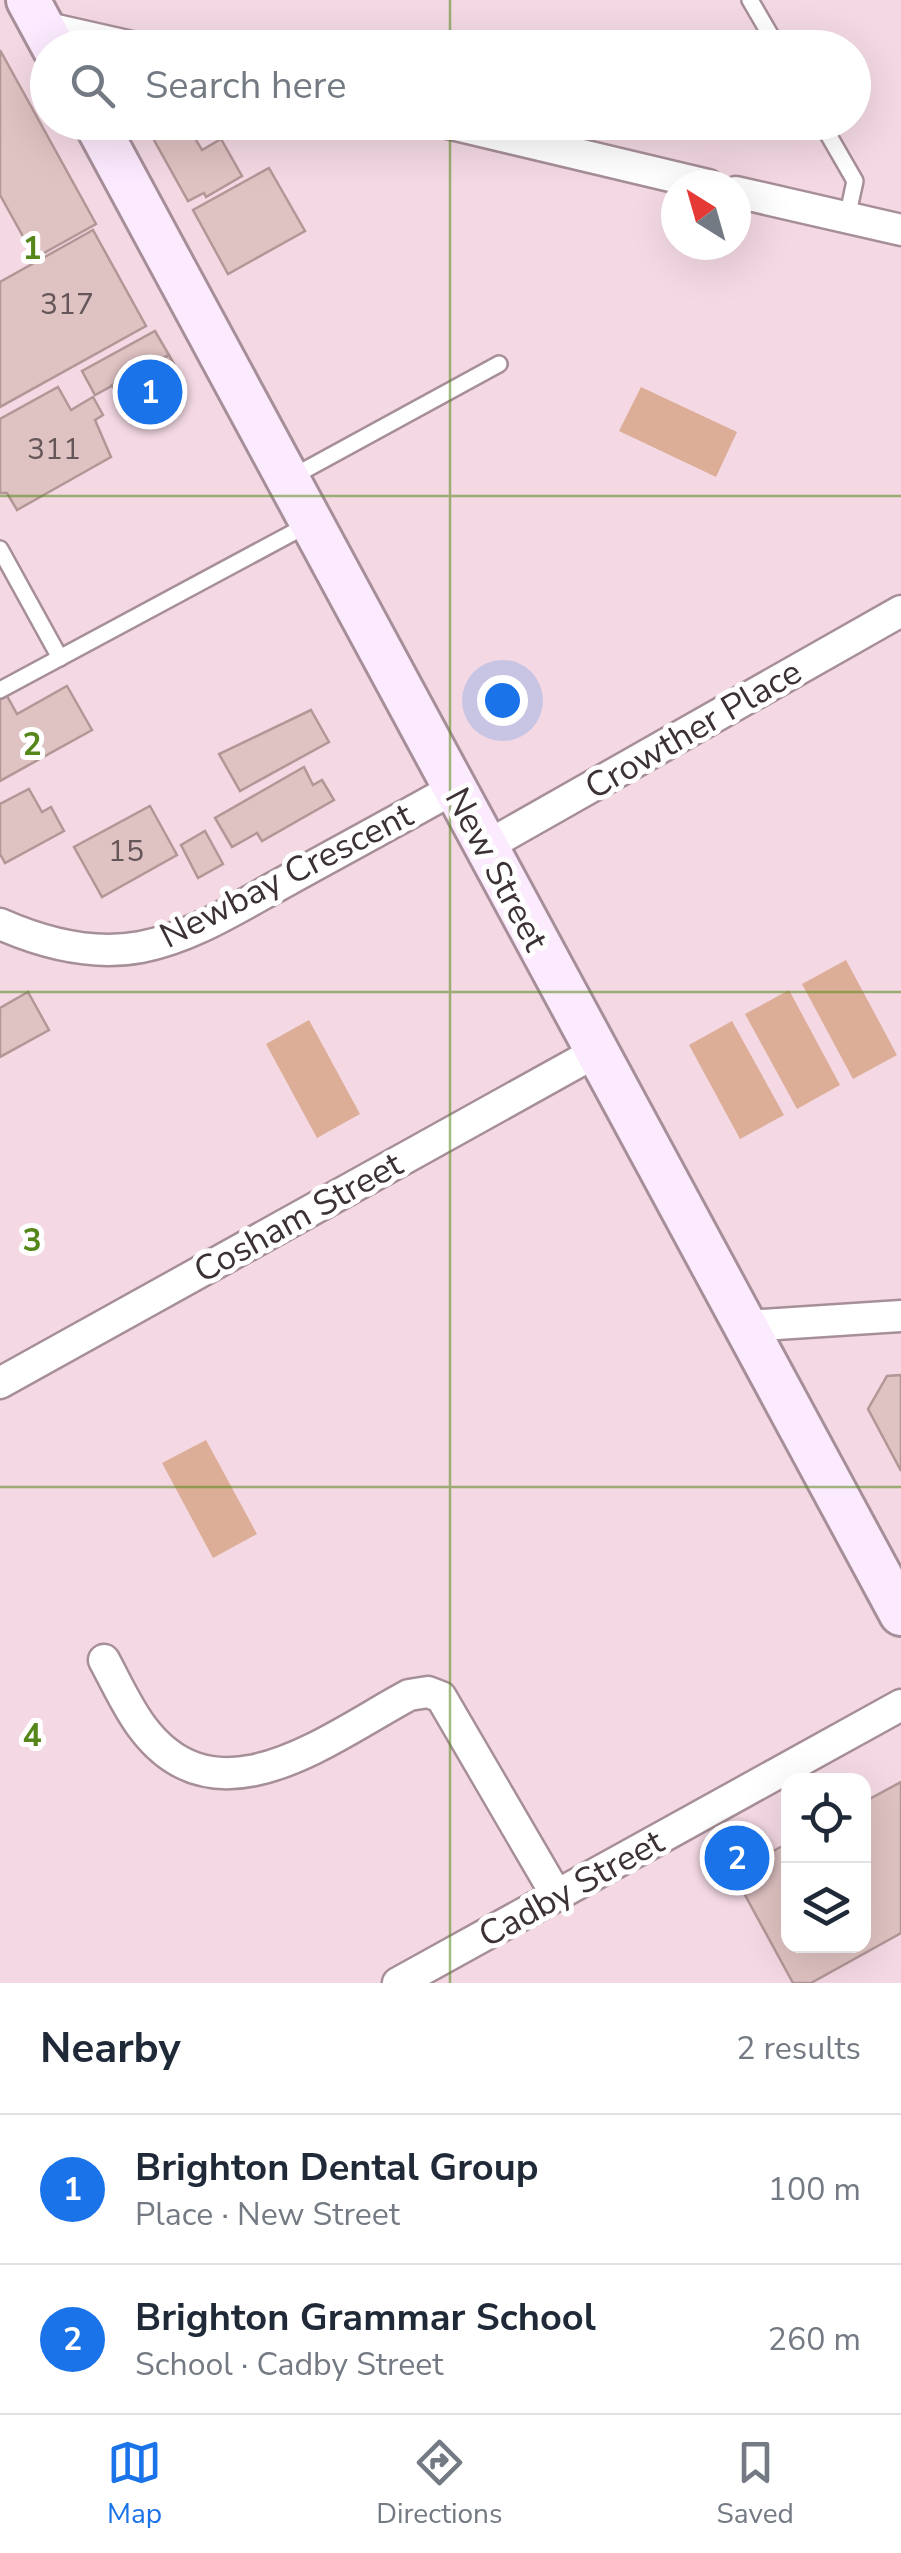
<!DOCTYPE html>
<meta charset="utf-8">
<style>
body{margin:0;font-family:"Nunito Sans",sans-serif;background:#f2f2f3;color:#1f2937}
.controls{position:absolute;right:30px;bottom:30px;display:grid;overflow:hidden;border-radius:20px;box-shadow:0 10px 40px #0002}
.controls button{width:90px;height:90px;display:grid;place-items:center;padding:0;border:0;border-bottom:2px solid #e0e1e3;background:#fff;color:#1f2937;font:50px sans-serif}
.compass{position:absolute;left:661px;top:170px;width:90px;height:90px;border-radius:50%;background:#fff;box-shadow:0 10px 40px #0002;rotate:323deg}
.you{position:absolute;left:502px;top:700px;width:35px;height:35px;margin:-25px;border:8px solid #fff;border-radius:50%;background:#1a73e8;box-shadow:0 0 0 15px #1a73e833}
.badge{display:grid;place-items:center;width:65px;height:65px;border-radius:50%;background:#1a73e8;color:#fff;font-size:32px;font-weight:700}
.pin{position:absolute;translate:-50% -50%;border:5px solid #fff;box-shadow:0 2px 10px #0006}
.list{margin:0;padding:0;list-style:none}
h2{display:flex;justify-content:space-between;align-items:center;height:130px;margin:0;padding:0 40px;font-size:42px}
h2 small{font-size:32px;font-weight:400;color:#747a83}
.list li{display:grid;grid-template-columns:65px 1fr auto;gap:30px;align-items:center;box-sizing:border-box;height:150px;padding:0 40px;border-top:2px solid #e0e1e3}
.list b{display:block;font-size:38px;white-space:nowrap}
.list p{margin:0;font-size:32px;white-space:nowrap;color:#747a83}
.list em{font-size:32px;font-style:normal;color:#747a83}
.icon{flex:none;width:55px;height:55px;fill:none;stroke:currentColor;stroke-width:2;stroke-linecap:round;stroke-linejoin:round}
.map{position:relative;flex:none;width:901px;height:1983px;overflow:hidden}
.search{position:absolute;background:#fff;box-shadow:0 10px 40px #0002;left:30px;right:30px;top:30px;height:110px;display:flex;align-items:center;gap:25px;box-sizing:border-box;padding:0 35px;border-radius:55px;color:#747a83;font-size:38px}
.sheet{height:430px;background:#fff}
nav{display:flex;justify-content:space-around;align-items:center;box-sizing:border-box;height:140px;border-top:2px solid #e0e1e3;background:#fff;font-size:28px;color:#747a83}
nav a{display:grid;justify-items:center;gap:5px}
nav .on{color:#1a73e8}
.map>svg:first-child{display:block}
.green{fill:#ddae97}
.building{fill:#dfc2c2;stroke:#b29797;stroke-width:2.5}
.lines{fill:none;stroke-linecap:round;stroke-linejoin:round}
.lane-casing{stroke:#a78f99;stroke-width:20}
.street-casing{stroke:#a78f99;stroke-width:35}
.secondary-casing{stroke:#a78f99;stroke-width:48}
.lane{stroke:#fff;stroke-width:15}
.street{stroke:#fff;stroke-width:30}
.secondary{stroke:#fcebfe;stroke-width:42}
.grid{fill:none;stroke:#55861a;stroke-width:2.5;stroke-opacity:0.55}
.labels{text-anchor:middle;stroke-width:10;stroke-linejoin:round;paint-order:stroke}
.number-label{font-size:30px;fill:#655659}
.street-label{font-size:35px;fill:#3c3236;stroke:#fff}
.grid-label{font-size:32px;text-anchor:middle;font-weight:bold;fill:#55861a;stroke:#fff;stroke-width:10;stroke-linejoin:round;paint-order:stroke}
</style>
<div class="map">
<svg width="901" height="1983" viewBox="0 0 901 1983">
<rect width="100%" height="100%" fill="#f4d9e4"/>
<g class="green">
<polygon points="641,387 737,432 716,477 619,431"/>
<polygon points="846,960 897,1055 853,1079 802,984"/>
<polygon points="789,990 840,1085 797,1109 745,1014"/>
<polygon points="309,1020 360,1114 317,1138 266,1044"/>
<polygon points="732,1021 784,1115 740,1139 689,1045"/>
<polygon points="206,1440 257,1534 213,1558 162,1463"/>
</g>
<g class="building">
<polygon points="0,50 96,224 35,258 0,195"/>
<polygon points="144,122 196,122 201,131 193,135 202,150 221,139 242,176 206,197 204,193 188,201"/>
<polygon points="269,168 305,231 228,274 193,210"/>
<polygon points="93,230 146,326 0,407 0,282"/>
<polygon points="155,331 169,355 95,395 82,371"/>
<polygon points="169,355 184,382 184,398 135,424 112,385"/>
<polygon points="58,387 71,410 93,397 103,415 95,420 111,457 17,510 7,493 0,493 0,419"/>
<polygon points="67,686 92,730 0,781 0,700 7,696 17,714"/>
<polygon points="311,710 329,742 240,791 219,754"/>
<polygon points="304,767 313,785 322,780 334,800 262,841 257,833 232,847 215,818"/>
<polygon points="29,789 42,812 51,807 64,831 5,863 0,854 0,804"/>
<polygon points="150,806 177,855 102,897 74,847"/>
<polygon points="205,831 223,864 198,878 181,845"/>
<polygon points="28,992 49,1030 0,1057 0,1008"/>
<polygon points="901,1375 901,1471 868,1409 887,1376"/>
<polygon points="901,1782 901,1933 811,1983 793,1983 733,1873 788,1843 788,1946 864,1946 864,1802"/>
</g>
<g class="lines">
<g class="lane-casing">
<g id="lane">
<polyline points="750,0 778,48"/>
<polyline points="821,122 855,181 847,218"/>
<polyline points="292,477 499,364"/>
<polyline points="0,549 60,658"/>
<polyline points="0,690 309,524"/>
</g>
</g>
<g class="street-casing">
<g id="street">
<polyline points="43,27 136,48"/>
<polyline points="443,122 708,185"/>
<polyline points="736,192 901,230"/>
<polyline points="485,847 901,611"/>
<path d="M0,924C43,943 93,956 141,947C193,937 240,906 286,881C342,850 398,820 453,789"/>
<polyline points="746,1326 901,1316"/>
<polyline points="0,1383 596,1052"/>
<path d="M104,1660C116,1682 127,1707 142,1727C217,1828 329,1738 409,1695L428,1692L441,1697L557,1896"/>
<polyline points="398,1983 901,1705"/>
</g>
</g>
<g class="secondary-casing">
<g id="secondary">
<polyline points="28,0 54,48"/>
<polyline points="95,122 901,1614"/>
</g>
</g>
<use href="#lane" class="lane"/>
<use href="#street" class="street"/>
<use href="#secondary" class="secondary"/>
</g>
<path class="grid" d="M450,0V48M450,122V1983M0,496H901M0,992H901M0,1487H901"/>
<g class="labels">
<g class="number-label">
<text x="67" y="314">317</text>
<text x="54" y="459">311</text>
<text x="126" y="861">15</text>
</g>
<g class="street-label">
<text transform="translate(693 729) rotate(-30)" y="12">Crowther Place</text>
<text transform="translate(497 869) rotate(62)" y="12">New Street</text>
<text transform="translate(286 875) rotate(-27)" y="12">Newbay Crescent</text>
<text transform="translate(298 1217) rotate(-29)" y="12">Cosham Street</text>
<text transform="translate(571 1888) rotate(-29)" y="12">Cadby Street</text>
</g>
</g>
<g class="grid-label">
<text x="32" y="259">1</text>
<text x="32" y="755">2</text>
<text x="32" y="1251">3</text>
<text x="32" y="1746">4</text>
</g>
</svg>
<div class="controls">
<button><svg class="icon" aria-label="locate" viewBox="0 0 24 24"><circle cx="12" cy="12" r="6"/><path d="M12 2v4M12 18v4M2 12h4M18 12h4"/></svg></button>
<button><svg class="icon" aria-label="layers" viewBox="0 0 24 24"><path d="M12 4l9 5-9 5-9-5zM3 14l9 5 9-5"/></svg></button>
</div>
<svg class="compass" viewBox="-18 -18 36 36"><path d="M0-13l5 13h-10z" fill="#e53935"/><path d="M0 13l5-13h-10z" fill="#747a83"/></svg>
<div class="you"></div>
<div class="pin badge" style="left:150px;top:392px">1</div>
<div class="pin badge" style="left:737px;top:1858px">2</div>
<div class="search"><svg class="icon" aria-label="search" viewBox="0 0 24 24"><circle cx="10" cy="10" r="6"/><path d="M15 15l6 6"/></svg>Search here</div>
</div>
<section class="sheet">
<h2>Nearby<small>2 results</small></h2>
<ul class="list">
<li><span class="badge">1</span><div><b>Brighton Dental Group</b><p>Place · New Street</p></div><em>100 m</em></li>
<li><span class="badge">2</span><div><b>Brighton Grammar School</b><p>School · Cadby Street</p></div><em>260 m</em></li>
</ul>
</section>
<nav>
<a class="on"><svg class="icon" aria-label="map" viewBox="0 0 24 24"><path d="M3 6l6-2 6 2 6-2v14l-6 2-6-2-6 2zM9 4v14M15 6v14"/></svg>Map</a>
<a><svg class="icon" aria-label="directions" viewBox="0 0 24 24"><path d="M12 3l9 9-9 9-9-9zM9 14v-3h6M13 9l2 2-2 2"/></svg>Directions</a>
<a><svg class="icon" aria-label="saved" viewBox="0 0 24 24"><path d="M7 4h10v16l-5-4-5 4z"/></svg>Saved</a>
</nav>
